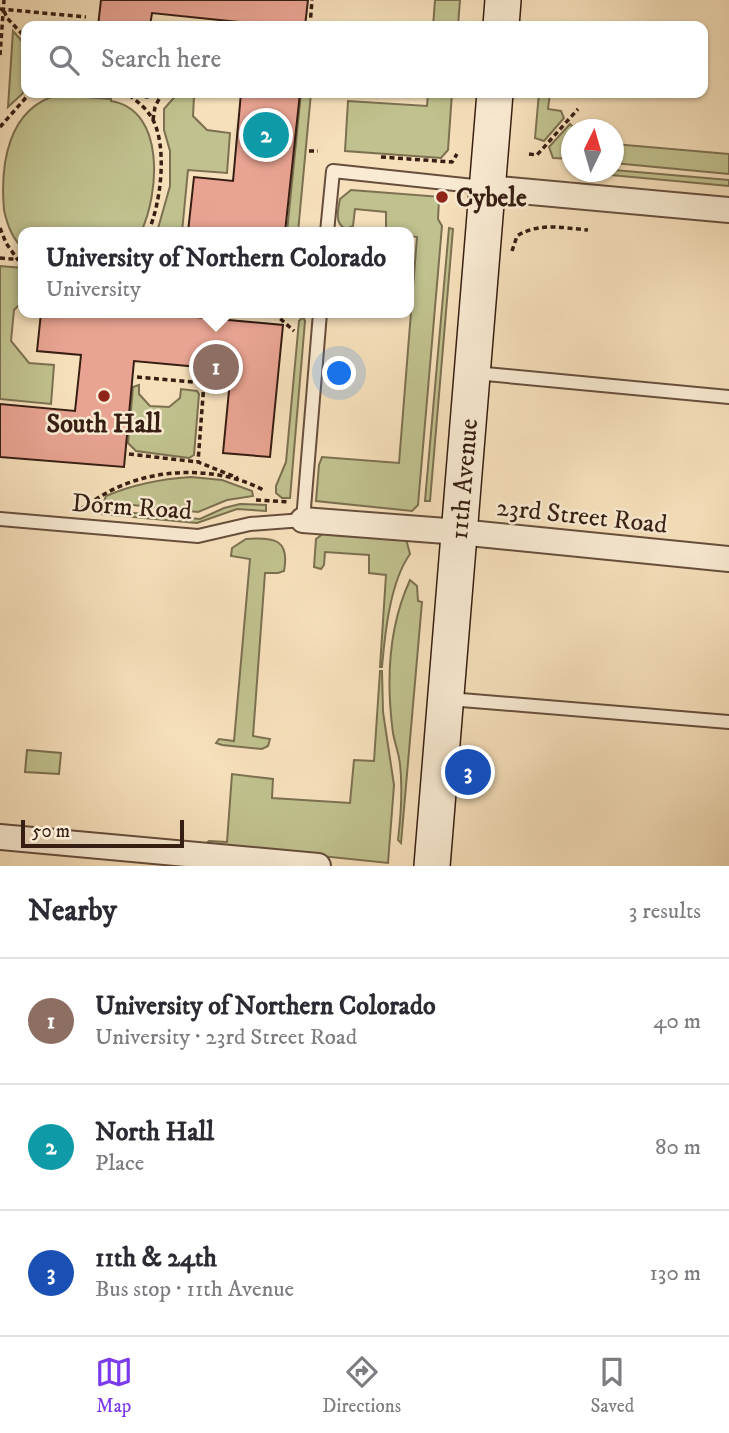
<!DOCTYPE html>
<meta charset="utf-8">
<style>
body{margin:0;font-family:"IM FELL DW Pica",serif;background:#f7f7f7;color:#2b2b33}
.compass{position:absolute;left:561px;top:119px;width:63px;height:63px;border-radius:50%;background:#fff;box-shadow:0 2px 5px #0004;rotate:5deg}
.scale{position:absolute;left:21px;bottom:18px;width:163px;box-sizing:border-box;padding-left:7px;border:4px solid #371e12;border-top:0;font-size:19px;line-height:24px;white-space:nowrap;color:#371e12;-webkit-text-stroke:5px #f9ebd3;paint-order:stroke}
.you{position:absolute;left:340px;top:374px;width:24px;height:24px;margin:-18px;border:5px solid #fff;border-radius:50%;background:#1a73e8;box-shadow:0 0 0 10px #1a73e833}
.badge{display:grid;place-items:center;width:46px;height:46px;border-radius:50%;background:#7c3aed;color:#fff;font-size:23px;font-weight:700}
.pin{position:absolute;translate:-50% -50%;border:4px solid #fff;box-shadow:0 2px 7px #0006}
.popup{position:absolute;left:18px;top:227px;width:396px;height:91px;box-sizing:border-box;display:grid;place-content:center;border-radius:14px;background:#fff;filter:drop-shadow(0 2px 5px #0005);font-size:23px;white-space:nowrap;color:#7c7c81}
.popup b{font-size:26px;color:#2b2b33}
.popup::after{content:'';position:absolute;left:50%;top:100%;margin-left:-14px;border:14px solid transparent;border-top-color:#fff}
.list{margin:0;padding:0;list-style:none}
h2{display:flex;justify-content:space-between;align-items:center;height:91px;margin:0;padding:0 28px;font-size:30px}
h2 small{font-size:23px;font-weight:400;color:#7c7c81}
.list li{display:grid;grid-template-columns:46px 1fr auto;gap:21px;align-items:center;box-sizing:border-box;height:126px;padding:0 28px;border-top:2px solid #e1e1e2}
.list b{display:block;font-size:26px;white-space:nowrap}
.list p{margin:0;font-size:23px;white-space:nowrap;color:#7c7c81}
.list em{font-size:23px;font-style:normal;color:#7c7c81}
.icon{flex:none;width:38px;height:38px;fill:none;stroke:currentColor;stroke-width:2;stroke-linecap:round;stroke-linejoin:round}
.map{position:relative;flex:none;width:729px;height:866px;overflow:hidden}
.search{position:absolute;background:#fff;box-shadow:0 2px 5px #0004;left:21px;right:21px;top:21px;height:77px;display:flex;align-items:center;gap:18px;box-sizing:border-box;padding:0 24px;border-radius:14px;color:#7c7c81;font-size:26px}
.sheet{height:469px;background:#fff}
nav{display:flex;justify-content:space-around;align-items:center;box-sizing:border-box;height:98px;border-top:2px solid #e1e1e2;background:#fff;font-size:19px;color:#7c7c81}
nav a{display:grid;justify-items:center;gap:4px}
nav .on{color:#7c3aed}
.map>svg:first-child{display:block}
.green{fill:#c0c18e;stroke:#7c7050;stroke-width:2}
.building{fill:#e8a392;stroke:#371e12;stroke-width:2}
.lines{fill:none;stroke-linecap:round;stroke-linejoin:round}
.service-casing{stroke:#674e3c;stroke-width:16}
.minor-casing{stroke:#674e3c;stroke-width:28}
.secondary-casing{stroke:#371e12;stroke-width:38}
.path{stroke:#371e12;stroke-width:3.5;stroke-dasharray:5 3.5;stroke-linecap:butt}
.service{stroke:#f9ebd3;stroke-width:12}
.minor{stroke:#f9ebd3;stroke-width:24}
.secondary{stroke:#f9ebd3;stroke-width:35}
.poi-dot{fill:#8f2418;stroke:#f9ebd3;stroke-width:2.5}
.labels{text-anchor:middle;stroke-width:5;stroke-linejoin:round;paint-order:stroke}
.poi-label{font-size:26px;font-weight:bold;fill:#371e12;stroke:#f9ebd3;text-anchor:start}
.street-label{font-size:26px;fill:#371e12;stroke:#f9ebd3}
</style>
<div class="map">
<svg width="729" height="866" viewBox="0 0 729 866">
<rect width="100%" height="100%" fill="#f6e0bb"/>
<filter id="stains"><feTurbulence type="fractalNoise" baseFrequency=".00286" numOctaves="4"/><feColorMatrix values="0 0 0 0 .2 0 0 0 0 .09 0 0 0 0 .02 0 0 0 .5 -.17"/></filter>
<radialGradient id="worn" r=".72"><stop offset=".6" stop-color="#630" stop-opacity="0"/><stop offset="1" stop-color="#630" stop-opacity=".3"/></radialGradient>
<g class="green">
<polygon points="435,0 460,0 458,26 433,26"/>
<polygon points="13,31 21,40 26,49 26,88 22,94 8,107"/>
<polygon points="178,93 200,93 194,97 193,116 207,130 230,133 227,173 188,170 182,232 157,232 170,186 170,151 164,130 164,109"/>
<polygon points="301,93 311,93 298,232 287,232"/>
<polygon points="428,93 452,93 448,150 441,158 345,151 348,101 427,106"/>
<polygon points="539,93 550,93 548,109 561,111 564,118 544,141 535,138"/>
<path d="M58,95L111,99V101C166,110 159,194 141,232H24L23,248C12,239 7,224 4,210C0,164 8,108 58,95Z"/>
<polygon points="570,124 574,128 572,130 571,159 553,158 549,147"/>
<polygon points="614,144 729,154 729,174 614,163"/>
<polygon points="614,170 729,180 729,186 578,172 614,172"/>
<path d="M351,190L442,197L439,200L438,219L442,226L418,505L412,511L316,501L319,465L322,457L399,463L417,237L409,236L408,232H386V212L355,209L353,226L346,229C334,224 338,210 340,199Z"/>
<polygon points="449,228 453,229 430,501 425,501"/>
<polygon points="0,266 23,268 23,301 14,310 11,341 29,363 54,365 51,404 0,399"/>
<polygon points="303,317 305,321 290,498 282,498 276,493 276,486 286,462 299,321"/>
<polygon points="139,385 139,394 150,406 169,407 180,398 181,389 197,391 199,394 194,455 189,458 136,451 128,443 133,387"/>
<path d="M191,477L222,480L252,491L253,496L227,500L198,512L104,502L106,496C134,484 160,479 191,477Z"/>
<polygon points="240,504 266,505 266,511 237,509 197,523 102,514 102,510 200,519 224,508"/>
<path d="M324,533L406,539L410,554C390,582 385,633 382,667H380L386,575L369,573V555L325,552L324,565L321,569L314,567L316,539Z"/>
<path d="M246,539C274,537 290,539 284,571L278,573H265L253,736L270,739L268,746L262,749L222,745L216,743L219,739L234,741L250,559L231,556L232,548Z"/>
<path d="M410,580L417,586L418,601L422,602L401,843L398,840C401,815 403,790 400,764C399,754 395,744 393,733C386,681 388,628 410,580Z"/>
<polygon points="380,671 382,671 383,712 394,785 388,863 205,844 209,841 227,842 232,774 273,779 272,798 350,803 354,760 374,761"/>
<polygon points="27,750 61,753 59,774 25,772"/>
</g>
<g class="building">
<polygon points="101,0 308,0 305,26 248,26 248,23 152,13 150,26 98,26"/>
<polygon points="241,93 300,93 285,232 188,232 194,177 233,181"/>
<polygon points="41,313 152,313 283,325 270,457 223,453 231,370 134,361 124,467 0,457 0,404 75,411 81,355 37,351"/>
</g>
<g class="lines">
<g class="service-casing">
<g id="service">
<polyline points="327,232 333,171 483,187"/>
<polyline points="475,373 729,397"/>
<polyline points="0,519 198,536 250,524 303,520 320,313"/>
<polyline points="449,699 729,722"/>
</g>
</g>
<g class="minor-casing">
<g id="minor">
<polyline points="487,188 729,210"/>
<polyline points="303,520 459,532 729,559"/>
<polyline points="0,837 318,866"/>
</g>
</g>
<g class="secondary-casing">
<g id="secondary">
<polyline points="501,26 503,0"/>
<polyline points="432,866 495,93"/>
</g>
</g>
<g class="path">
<polyline points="0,9 86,17"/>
<polyline points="4,11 7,18 26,38"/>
<polyline points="310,26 312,0"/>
<polyline points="0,55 4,0"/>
<polyline points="111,93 147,97 160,93"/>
<polyline points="30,95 37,93"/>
<path d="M129,95C138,102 146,108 152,118C168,146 161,204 148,232"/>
<polyline points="153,120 155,107 162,93"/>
<polyline points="0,127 30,93"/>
<polyline points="309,151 318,151"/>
<polyline points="529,154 537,155 578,109"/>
<polyline points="381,157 452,162 457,154"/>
<polyline points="0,228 6,243 18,260"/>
<path d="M512,251L517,236C539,222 563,228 588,230"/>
<polyline points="0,258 24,260"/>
<polyline points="274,313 294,331"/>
<polyline points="137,377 204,383 198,462"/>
<polyline points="129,454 198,462 238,478"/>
<polyline points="256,500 289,502"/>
<path d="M81,509C94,500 108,491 123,485C167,467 224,468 265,491"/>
</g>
<use href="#service" class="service"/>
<use href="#minor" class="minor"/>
<use href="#secondary" class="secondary"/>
</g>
<g class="poi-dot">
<circle cx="442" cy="197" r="7"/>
<circle cx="104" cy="396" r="7"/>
</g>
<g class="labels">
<g class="poi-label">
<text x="456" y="206">Cybele</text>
<text x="104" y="432" text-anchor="middle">South Hall</text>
</g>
<g class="street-label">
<text transform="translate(463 479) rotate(-85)" y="9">11th Avenue</text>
<text transform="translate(132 506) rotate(4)" y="9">Dorm Road</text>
<text transform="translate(582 515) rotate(6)" y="9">23rd Street Road</text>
</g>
</g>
<rect width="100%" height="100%" filter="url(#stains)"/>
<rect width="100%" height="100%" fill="url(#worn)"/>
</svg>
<svg class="compass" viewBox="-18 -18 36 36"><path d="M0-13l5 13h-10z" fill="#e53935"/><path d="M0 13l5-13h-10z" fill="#7c7c81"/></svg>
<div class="scale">50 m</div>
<div class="you"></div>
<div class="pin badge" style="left:216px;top:367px;background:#8d6e63">1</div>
<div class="popup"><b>University of Northern Colorado</b>University</div>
<div class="pin badge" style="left:266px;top:135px;background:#0f9aa8">2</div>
<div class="pin badge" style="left:468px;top:772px;background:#1a4fb4">3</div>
<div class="search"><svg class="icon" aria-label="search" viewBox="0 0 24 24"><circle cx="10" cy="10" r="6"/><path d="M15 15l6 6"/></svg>Search here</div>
</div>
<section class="sheet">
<h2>Nearby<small>3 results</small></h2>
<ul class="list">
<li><span class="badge" style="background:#8d6e63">1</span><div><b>University of Northern Colorado</b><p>University · 23rd Street Road</p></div><em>40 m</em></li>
<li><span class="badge" style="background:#0f9aa8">2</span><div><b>North Hall</b><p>Place</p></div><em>80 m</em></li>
<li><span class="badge" style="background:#1a4fb4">3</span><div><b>11th &amp; 24th</b><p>Bus stop · 11th Avenue</p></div><em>130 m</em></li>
</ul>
</section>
<nav>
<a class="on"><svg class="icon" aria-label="map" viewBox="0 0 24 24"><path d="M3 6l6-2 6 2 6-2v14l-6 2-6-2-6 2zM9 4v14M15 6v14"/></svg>Map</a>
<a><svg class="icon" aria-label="directions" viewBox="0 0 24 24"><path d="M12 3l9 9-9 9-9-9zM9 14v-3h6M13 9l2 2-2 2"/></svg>Directions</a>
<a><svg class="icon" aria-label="saved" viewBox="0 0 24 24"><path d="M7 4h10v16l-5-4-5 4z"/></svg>Saved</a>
</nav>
